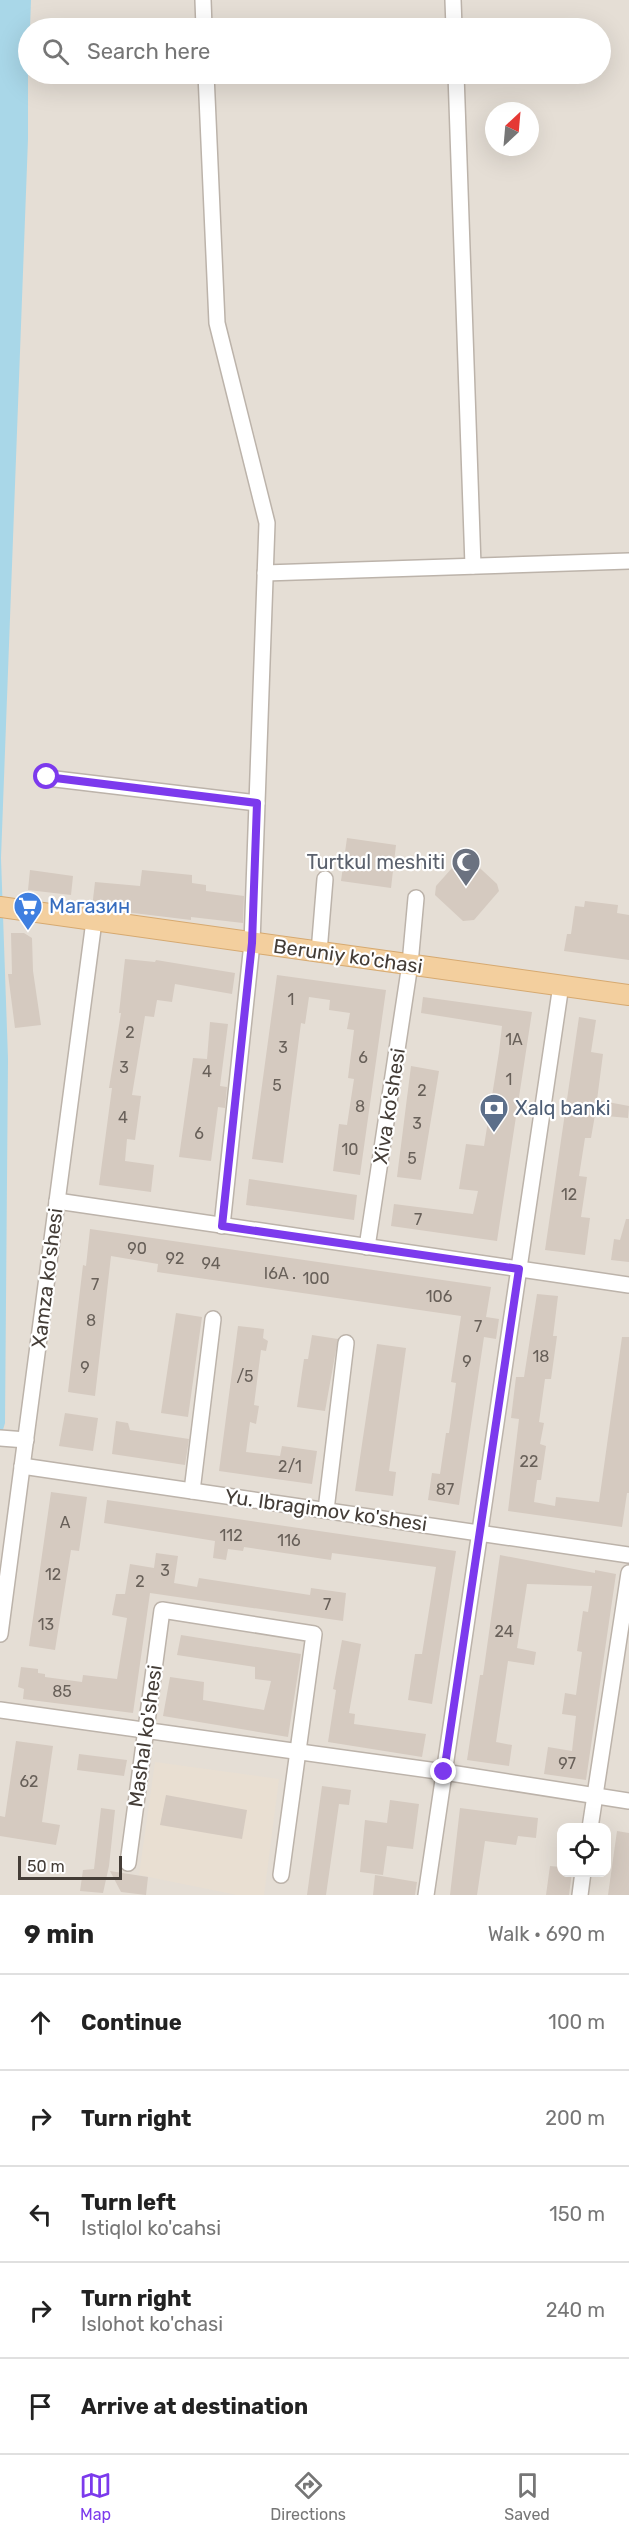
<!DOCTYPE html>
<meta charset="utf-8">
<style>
body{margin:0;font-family:Rubik,sans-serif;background:#f2f2f2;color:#222}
.controls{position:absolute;right:18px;bottom:18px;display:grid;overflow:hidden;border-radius:12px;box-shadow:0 6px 24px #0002}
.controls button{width:54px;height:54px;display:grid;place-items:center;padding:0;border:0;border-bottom:2px solid #e0e0e0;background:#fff;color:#222;font:30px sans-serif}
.compass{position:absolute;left:485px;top:102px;width:54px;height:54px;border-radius:50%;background:#fff;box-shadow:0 6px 24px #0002;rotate:26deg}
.scale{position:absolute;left:18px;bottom:15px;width:104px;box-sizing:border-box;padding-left:6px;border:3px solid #443d37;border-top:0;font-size:16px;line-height:21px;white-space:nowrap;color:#443d37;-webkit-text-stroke:4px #fff;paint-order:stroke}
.stop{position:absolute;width:18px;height:18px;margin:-14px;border:4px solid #7c3aed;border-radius:50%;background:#fff}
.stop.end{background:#7c3aed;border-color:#fff;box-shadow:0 2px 6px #0008}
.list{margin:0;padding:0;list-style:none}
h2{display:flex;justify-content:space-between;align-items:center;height:78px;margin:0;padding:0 24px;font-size:26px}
h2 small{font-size:20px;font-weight:400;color:#767676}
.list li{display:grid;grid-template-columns:39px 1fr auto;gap:18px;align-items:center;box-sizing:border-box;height:96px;padding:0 24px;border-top:2px solid #e0e0e0}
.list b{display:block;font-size:22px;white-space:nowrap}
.list p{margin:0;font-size:20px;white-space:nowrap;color:#767676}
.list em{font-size:20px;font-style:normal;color:#767676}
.icon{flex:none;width:33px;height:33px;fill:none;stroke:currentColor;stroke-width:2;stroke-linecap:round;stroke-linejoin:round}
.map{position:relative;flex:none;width:629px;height:1895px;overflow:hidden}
.search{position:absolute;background:#fff;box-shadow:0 6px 24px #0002;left:18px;right:18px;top:18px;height:66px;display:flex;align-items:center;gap:15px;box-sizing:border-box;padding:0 21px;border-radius:33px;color:#767676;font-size:22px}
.sheet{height:558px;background:#fff}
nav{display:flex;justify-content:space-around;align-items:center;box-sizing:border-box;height:84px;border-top:2px solid #e0e0e0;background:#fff;font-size:16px;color:#767676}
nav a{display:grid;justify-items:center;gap:3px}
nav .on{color:#7c3aed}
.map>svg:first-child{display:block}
.residential{fill:#e5ded5;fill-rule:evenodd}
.education{fill:#e9dfd2}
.water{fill:#a9d7e8}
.building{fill:#d5cac0}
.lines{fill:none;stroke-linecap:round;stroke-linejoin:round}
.minor-casing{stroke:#bcb3aa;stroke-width:18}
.major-casing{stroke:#d6a970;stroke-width:22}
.minor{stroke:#fff;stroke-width:15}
.major{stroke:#f3cf9e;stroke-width:20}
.route{stroke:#7c3aed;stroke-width:8}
.labels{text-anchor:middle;stroke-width:4.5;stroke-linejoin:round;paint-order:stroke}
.number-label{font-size:16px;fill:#686059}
.worship-label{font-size:20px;fill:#5b616d;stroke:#fff;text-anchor:end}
.shop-label{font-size:20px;fill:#366cbe;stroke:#fff;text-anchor:start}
.street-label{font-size:20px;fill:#443d37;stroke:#fff}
.service-label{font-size:20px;fill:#4e5e75;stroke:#fff;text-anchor:start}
</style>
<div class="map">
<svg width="629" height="1895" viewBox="0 0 629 1895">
<rect width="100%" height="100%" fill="#f1ede7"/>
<path class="residential" d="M0,0H629V1895H0ZM28,28H600V74H28ZM494,111H530V147H494ZM562,1828H606V1872H562Z"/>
<polygon class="education" points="155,1762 279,1779 264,1895 237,1895 139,1875"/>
<polygon class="water" points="0,0 31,0 30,28 28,28 28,139 1,858 8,1059 5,1423 0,1440"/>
<g class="building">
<polygon points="347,838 396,845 391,888 341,881"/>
<polygon points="469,858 497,884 499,891 474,920 463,921 435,895 436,886 460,859"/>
<polygon points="30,870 73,876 71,895 28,890"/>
<polygon points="142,870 192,875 192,883 206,885 206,891 244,896 243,923 191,917 191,920 92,908 95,882 140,886"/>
<polygon points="585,901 618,905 617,913 629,915 629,960 564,951 567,934 571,934 575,906 584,907"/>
<polygon points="11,933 24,933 32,938 33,971 41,1025 15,1028 8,974 12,974"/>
<polygon points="125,959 155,962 156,960 235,973 232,994 175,984 172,1002 157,1000 154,1017 145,1016 132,1095 141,1096 135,1140 127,1139 125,1161 154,1165 151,1192 99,1185 112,1088 109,1088 121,1013 119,1013"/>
<polygon points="277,975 386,990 360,1175 333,1171 339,1124 347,1125 354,1079 348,1078 354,1030 347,1029 350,1013 329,1010 330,1000 309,997 305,1024 301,1023 283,1163 252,1159"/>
<polygon points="423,997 532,1012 497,1241 391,1226 394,1204 473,1214 478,1191 459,1189 466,1144 484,1146 499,1052 502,1026 421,1013"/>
<polygon points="579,1017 596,1020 591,1052 603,1054 597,1100 629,1106 628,1118 595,1115 591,1138 585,1138 579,1176 587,1177 581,1217 590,1218 585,1255 545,1250"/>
<polygon points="210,1022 228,1024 220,1086 227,1087 225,1108 218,1107 211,1161 179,1157 193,1058 207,1059"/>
<polygon points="411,1066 439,1071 421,1180 397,1177"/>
<polygon points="249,1179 357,1195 354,1220 246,1205"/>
<polygon points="626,1219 629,1219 629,1262 611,1260 614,1239 620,1240"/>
<polygon points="90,1229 491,1287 486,1317 499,1319 496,1339 484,1337 459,1505 428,1500 432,1473 440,1474 446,1433 449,1433 456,1383 451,1382 461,1316 157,1272 158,1264 111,1256 95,1396 68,1392 83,1265 86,1266"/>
<polygon points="537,1294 558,1296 553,1336 557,1336 551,1379 545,1379 539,1422 544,1423 540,1444 546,1446 541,1480 537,1480 534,1502 555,1506 556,1497 599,1502 622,1337 629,1337 629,1493 627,1493 622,1527 508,1511 519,1419 511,1418 516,1377 524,1377"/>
<polygon points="176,1313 202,1317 188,1417 161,1413"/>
<polygon points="238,1326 264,1329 263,1338 268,1341 266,1351 261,1350 254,1405 259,1406 256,1424 250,1422 246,1452 280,1456 282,1446 317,1451 312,1484 219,1471"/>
<polygon points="312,1335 338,1339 325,1411 297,1407 304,1359 308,1359"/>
<polygon points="377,1344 406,1348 389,1471 396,1472 393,1496 355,1491"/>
<polygon points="65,1413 98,1418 93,1451 59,1446"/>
<polygon points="116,1421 128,1423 130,1430 189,1439 185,1465 112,1454"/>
<polygon points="51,1492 87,1497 79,1551 71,1550 55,1650 29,1646"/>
<polygon points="107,1500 456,1551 432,1704 408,1700 415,1654 422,1654 436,1567 332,1553 331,1560 244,1547 243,1551 228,1549 226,1560 213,1558 215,1541 104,1523"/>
<polygon points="156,1553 178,1556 174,1583 197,1587 199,1578 310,1595 311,1588 346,1593 343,1621 150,1593 133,1713 23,1699 24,1689 18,1687 21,1667 38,1669 38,1673 45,1674 45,1677 82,1682 83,1675 117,1679 127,1618 112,1615 116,1594 125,1594 130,1564 154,1568"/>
<polygon points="500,1555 595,1573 595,1570 616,1574 586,1780 544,1774 548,1747 572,1751 576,1716 562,1714 565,1693 576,1695 582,1652 577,1651 583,1611 588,1612 592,1586 527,1584 517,1648 536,1652 534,1665 508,1661 496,1742 512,1745 509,1766 467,1760 480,1675 483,1675"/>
<polygon points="181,1635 301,1654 288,1737 163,1716 170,1677 204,1682 203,1700 264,1710 271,1681 255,1679 255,1667 177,1655"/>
<polygon points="342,1640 361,1644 349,1713 355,1714 354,1724 426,1734 422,1757 328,1742 336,1690 333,1689"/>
<polygon points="16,1741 53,1746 42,1822 60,1825 56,1845 0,1836 0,1816 5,1817"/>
<polygon points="79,1754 127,1760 124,1776 77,1770"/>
<polygon points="322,1786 351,1790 349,1805 339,1804 326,1895 307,1895"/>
<polygon points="166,1795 247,1810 242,1839 160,1825"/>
<polygon points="390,1800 419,1804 413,1849 387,1846 383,1875 360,1872 365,1820 387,1823"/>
<polygon points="101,1808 115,1810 109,1866 103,1893 80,1891 83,1870 94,1869"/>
<polygon points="460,1808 538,1818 536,1838 518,1836 516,1845 485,1841 477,1895 450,1895"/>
<polygon points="617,1831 629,1833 629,1895 608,1895"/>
<polygon points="550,1866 561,1867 561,1872 572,1872 569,1895 546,1895"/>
<polygon points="110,1871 148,1877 146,1895 121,1892"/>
<polygon points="375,1875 417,1882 415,1895 373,1895"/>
</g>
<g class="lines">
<g class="minor-casing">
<g id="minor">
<polyline points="203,0 204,28"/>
<polyline points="453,0 454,28"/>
<polyline points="206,74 217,323 267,523 252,943 222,1226"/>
<polyline points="456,74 473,566"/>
<polyline points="265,573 629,561"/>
<polyline points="47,778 257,803"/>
<polyline points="319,952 325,879"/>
<polyline points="57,1201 629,1285"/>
<polyline points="367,1247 410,964 416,898"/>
<polyline points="0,1438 26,1440"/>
<polyline points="22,1466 629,1555"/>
<polyline points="192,1491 213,1319"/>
<polyline points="326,1510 346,1343"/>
<polyline points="0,1634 94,921"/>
<polyline points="0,1710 444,1772 629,1801"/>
<polyline points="590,1828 629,1573"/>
<polyline points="128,1863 162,1610 314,1634 281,1875"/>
<polyline points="426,1895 561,985"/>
<polyline points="580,1895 583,1872"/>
</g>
</g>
<g class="major-casing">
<polyline id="major" points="0,907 629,995"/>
</g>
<use href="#minor" class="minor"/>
<use href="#major" class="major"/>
</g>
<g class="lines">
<polyline class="route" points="47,777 257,803 252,943 222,1226 519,1269 444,1772"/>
</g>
<defs>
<g id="mosque-pin" transform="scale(1.5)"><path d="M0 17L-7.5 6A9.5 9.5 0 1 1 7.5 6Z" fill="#6b7280" stroke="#fff"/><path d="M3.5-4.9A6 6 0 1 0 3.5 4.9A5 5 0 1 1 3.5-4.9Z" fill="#fff"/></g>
<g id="supermarket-pin" transform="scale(1.5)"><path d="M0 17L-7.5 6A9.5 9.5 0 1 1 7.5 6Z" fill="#3f7fe0" stroke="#fff"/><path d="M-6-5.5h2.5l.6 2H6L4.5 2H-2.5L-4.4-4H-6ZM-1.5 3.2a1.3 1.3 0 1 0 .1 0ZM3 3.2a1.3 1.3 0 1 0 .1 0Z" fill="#fff"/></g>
<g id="bank-pin" transform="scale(1.5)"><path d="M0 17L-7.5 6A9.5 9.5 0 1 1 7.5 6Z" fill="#5c6f8a" stroke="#fff"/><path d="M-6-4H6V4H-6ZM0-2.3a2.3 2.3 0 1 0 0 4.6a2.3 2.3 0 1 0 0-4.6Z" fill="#fff"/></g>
</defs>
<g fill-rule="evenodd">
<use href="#mosque-pin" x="466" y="862"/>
<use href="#supermarket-pin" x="28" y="906"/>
<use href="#bank-pin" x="494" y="1108"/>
</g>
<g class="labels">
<g class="number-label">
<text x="291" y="1005">1</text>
<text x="130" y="1038">2</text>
<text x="514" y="1045">1A</text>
<text x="283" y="1053">3</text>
<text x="363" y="1063">6</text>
<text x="124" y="1073">3</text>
<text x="207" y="1077">4</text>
<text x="509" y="1085">1</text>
<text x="277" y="1091">5</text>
<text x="422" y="1096">2</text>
<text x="360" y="1112">8</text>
<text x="123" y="1123">4</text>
<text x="417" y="1129">3</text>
<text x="199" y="1139">6</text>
<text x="350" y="1155">10</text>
<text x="412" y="1164">5</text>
<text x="569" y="1200">12</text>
<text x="418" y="1225">7</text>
<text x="137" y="1254">90</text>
<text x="175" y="1264">92</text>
<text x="211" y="1269">94</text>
<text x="280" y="1279">I6A .</text>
<text x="316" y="1284">100</text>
<text x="95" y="1290">7</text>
<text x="439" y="1302">106</text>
<text x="91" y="1326">8</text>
<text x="478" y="1332">7</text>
<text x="541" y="1362">18</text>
<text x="467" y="1367">9</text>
<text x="85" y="1373">9</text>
<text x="245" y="1382">/5</text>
<text x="529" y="1467">22</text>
<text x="290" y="1472">2/1</text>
<text x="445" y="1495">87</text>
<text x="65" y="1528">A</text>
<text x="231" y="1541">112</text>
<text x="289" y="1546">116</text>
<text x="165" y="1576">3</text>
<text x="53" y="1580">12</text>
<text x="140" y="1587">2</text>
<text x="327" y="1610">7</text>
<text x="46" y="1630">13</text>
<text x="504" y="1637">24</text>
<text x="62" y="1697">85</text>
<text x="567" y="1769">97</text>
<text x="29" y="1787">62</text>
</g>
<g class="worship-label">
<text x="445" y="869">Turtkul meshiti</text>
</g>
<g class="shop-label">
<text x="49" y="913">Магазин</text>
</g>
<g class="street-label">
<text transform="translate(348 956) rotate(8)" y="7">Beruniy ko'chasi</text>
<text transform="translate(389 1106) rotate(-81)" y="7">Xiva ko'shesi</text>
<text transform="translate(47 1278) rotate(-83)" y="7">Xamza ko'shesi</text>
<text transform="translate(326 1510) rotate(8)" y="7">Yu. Ibragimov ko'shesi</text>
<text transform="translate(145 1736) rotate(-82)" y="7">Mashal ko'shesi</text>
</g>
<g class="service-label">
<text x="515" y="1115">Xalq banki</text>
</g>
</g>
</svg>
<div class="controls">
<button><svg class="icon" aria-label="locate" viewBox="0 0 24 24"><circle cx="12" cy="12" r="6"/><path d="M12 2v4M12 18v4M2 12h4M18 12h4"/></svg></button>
</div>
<svg class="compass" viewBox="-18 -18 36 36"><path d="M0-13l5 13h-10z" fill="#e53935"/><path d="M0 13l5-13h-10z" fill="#767676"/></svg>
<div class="scale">50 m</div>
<div class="stop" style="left:47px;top:777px"></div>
<div class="stop end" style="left:444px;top:1772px"></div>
<div class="search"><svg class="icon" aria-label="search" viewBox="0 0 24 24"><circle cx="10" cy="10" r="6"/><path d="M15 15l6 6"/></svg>Search here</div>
</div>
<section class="sheet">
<h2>9 min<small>Walk · 690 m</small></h2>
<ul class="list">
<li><svg class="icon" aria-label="ahead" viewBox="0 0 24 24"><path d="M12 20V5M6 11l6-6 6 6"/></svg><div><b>Continue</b></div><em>100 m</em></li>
<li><svg class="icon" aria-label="right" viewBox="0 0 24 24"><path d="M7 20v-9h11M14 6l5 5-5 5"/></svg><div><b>Turn right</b></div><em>200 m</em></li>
<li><svg class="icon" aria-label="left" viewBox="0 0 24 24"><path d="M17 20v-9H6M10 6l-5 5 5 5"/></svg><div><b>Turn left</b><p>Istiqlol ko'cahsi</p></div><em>150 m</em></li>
<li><svg class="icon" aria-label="right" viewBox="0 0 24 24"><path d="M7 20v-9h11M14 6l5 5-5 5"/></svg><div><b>Turn right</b><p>Islohot ko'chasi</p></div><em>240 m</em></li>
<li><svg class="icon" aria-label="arrive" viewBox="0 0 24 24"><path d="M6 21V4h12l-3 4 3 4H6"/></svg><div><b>Arrive at destination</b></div></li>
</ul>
</section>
<nav>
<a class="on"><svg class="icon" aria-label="map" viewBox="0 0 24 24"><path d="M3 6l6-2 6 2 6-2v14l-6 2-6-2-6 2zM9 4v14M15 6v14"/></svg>Map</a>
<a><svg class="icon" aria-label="directions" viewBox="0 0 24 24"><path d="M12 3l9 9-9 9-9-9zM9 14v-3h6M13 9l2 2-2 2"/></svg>Directions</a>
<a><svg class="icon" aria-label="saved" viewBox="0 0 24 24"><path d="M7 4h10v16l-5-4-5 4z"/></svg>Saved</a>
</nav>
